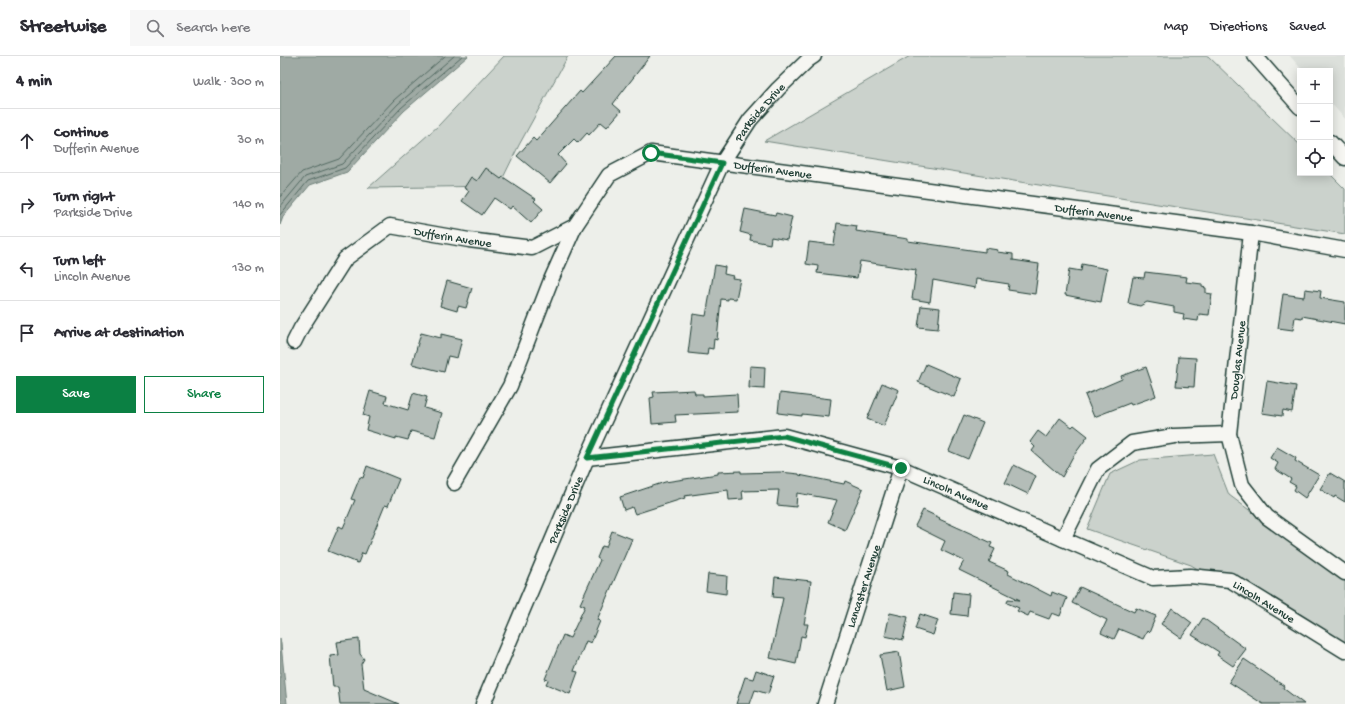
<!DOCTYPE html>
<meta charset="utf-8">
<style>
body{margin:0;font-family:"Gochi Hand",sans-serif;background:#f7f7f7;color:#2b2b33}
.controls{position:absolute;right:12px;top:12px;display:grid;overflow:hidden;border-radius:0px;box-shadow:0 2px 10px #0003}
.controls button{width:36px;height:36px;display:grid;place-items:center;padding:0;border:0;border-bottom:1px solid #e1e1e2;background:#fff;color:#2b2b33;font:20px sans-serif}
.stop{position:absolute;width:12px;height:12px;margin:-9px;border:3px solid #0b8043;border-radius:50%;background:#fff}
.stop.end{background:#0b8043;border-color:#fff;box-shadow:0 1px 4px #0008}
.list{margin:0;padding:0;list-style:none}
h2{display:flex;justify-content:space-between;align-items:center;height:52px;margin:0;padding:0 16px;font-size:17px}
h2 small{font-size:13px;font-weight:400;color:#7c7c81}
.list li{display:grid;grid-template-columns:26px 1fr auto;gap:12px;align-items:center;box-sizing:border-box;height:64px;padding:0 16px;border-top:1px solid #e1e1e2}
.list b{display:block;font-size:15px;white-space:nowrap}
.list p{margin:0;font-size:13px;white-space:nowrap;color:#7c7c81}
.list em{font-size:13px;font-style:normal;color:#7c7c81}
.actions{display:flex;gap:8px;padding:12px 16px}
.actions a{flex:1;padding:9px 0;border:1px solid #0b8043;border-radius:0px;text-align:center;font-size:14px;color:#0b8043}
.actions .main{background:#0b8043;color:#fff}
.icon{flex:none;width:22px;height:22px;fill:none;stroke:currentColor;stroke-width:2;stroke-linecap:round;stroke-linejoin:round}
.map{position:relative;flex:none;width:1065px;height:648px;overflow:hidden}
header{display:flex;align-items:center;gap:24px;box-sizing:border-box;height:56px;padding:0 20px;background:#fff;border-bottom:1px solid #e1e1e2}
header strong{font-size:19px}
nav{display:flex;gap:22px;margin-inline-start:auto;font-size:14px}
.search{width:280px;height:36px;background:#f7f7f7;display:flex;align-items:center;gap:10px;box-sizing:border-box;padding:0 14px;border-radius:0px;color:#7c7c81;font-size:15px}
main{display:flex}
aside{flex:1;background:#fff}
.map>svg:first-child{display:block}
.built{fill:#dce0db}
.green{fill:#cbd2cc;stroke:#758880}
.water{fill:#9faaa4;stroke:#6c7e77}
.lines{fill:none;stroke-linecap:round;stroke-linejoin:round}
.shore{stroke:#526961;stroke-width:1}
.building{fill:#b4bdb8;stroke:#1f3d34}
.street-casing{stroke:#1f3d34;stroke-width:17}
.street{stroke:#f6f6f2;stroke-width:14}
.route{stroke:#0b8043;stroke-width:5}
.labels{text-anchor:middle;stroke-width:4;stroke-linejoin:round;paint-order:stroke}
.street-label{font-size:12px;fill:#1f3d34;stroke:#f6f6f2}
</style>
<header>
<strong>Streetwise</strong>
<div class="search"><svg class="icon" aria-label="search" viewBox="0 0 24 24"><circle cx="10" cy="10" r="6"/><path d="M15 15l6 6"/></svg>Search here</div>
<nav><a>Map</a><a>Directions</a><a>Saved</a></nav>
</header>
<main>
<aside>
<h2>4 min<small>Walk · 300 m</small></h2>
<ul class="list">
<li><svg class="icon" aria-label="ahead" viewBox="0 0 24 24"><path d="M12 20V5M6 11l6-6 6 6"/></svg><div><b>Continue</b><p>Dufferin Avenue</p></div><em>30 m</em></li>
<li><svg class="icon" aria-label="right" viewBox="0 0 24 24"><path d="M7 20v-9h11M14 6l5 5-5 5"/></svg><div><b>Turn right</b><p>Parkside Drive</p></div><em>140 m</em></li>
<li><svg class="icon" aria-label="left" viewBox="0 0 24 24"><path d="M17 20v-9H6M10 6l-5 5 5 5"/></svg><div><b>Turn left</b><p>Lincoln Avenue</p></div><em>130 m</em></li>
<li><svg class="icon" aria-label="arrive" viewBox="0 0 24 24"><path d="M6 21V4h12l-3 4 3 4H6"/></svg><div><b>Arrive at destination</b></div></li>
</ul>
<div class="actions"><a class="main">Save</a><a>Share</a></div>
</aside>
<div class="map">
<svg width="1065" height="648" viewBox="0 0 1065 648">
<rect width="100%" height="100%" fill="#edefea"/>
<filter id="ink" filterUnits="userSpaceOnUse"><feTurbulence type="fractalNoise" baseFrequency=".025" numOctaves="2"/><feDisplacementMap in="SourceGraphic" scale="8" xChannelSelector="R" yChannelSelector="G"/><feConvolveMatrix kernelMatrix="1 2 1 2 8 2 1 2 1" color-interpolation-filters="sRGB"/></filter>
<g filter="url(#ink)">
<polygon class="built" points="1010,0 1065,0 1065,63 1050,46 1050,15 1023,15"/>
<g class="green">
<polygon points="224,0 288,0 239,89 219,130 88,132 158,70"/>
<polygon points="630,0 928,0 1020,89 1020,117 1049,117 1065,133 1065,178 484,85"/>
<polygon points="933,398 949,439 1065,525 1065,601 911,509 807,473 830,418 860,404"/>
</g>
<g class="water">
<polygon points="0,0 188,0 124,55 67,116 30,129 3,161 0,169"/>
<polygon points="0,582 1,588 7,648 0,648"/>
</g>
<g class="lines">
<g class="shore">
<polyline points="0,141 22,116 59,103 114,44 165,0"/>
<polyline points="0,151 25,121 62,108 118,48 174,0"/>
<polyline points="0,159 28,125 65,112 121,52 182,0"/>
</g>
</g>
<g class="building">
<polygon points="336,0 370,0 333,48 341,55 327,71 321,66 309,79 307,77 298,87 294,83 278,99 286,108 270,127 237,100 253,82 256,85 300,35 302,37"/>
<polygon points="206,112 221,123 223,121 256,143 254,145 263,153 251,167 232,150 230,153 214,142 202,159 182,145 189,135 184,132 191,121 197,125"/>
<polygon points="465,153 495,159 496,157 512,161 507,184 491,181 490,188 470,184 471,179 460,176"/>
<polygon points="557,167 577,170 576,175 628,183 628,185 705,196 705,192 718,194 717,196 733,198 733,204 759,208 755,238 728,234 729,228 696,223 695,232 653,224 650,246 632,243 636,214 580,205 577,222 537,217 538,210 526,208 529,186 554,189"/>
<polygon points="802,208 827,213 821,246 785,239 789,213 801,215"/>
<polygon points="435,209 445,211 444,218 453,220 452,222 460,223 456,243 448,242 448,244 441,243 437,284 434,283 433,293 428,292 427,299 408,297 413,258 426,260"/>
<polygon points="865,216 907,221 906,226 922,228 922,231 926,232 926,237 932,238 929,259 919,258 918,265 903,263 904,258 894,256 894,251 867,246 860,250 848,247 853,221 864,222"/>
<polygon points="167,225 192,232 186,252 178,250 177,255 160,250"/>
<polygon points="1025,233 1041,235 1040,242 1065,246 1065,268 1022,260 1022,262 1015,261 1013,274 998,272 1003,238 1024,241"/>
<polygon points="641,250 660,252 658,273 638,271"/>
<polygon points="141,277 161,282 161,278 182,283 177,302 168,300 164,316 132,308"/>
<polygon points="899,301 916,302 914,331 896,330"/>
<polygon points="646,308 681,323 674,341 638,326"/>
<polygon points="470,310 485,311 484,333 469,332"/>
<polygon points="866,311 876,340 851,349 850,347 814,361 805,339 842,323 841,320"/>
<polygon points="987,325 1016,330 1012,356 1003,354 1002,360 982,357"/>
<polygon points="602,327 619,334 604,370 587,363"/>
<polygon points="414,334 415,338 423,338 423,340 457,338 458,356 395,359 396,366 372,368 370,342 374,341 373,336"/>
<polygon points="90,335 107,340 105,347 128,354 133,337 147,341 144,352 162,357 155,381 131,375 128,384 116,381 116,383 86,374 89,361 83,359"/>
<polygon points="500,337 551,343 549,361 522,358 522,360 498,357"/>
<polygon points="684,359 703,367 688,403 669,395"/>
<polygon points="780,362 792,371 794,369 808,380 792,402 782,421 752,395 755,391 750,386 758,375 766,381"/>
<polygon points="997,391 1016,402 1015,405 1039,419 1025,442 1014,434 1016,430 1009,426 1011,423 995,413 998,407 990,402"/>
<polygon points="734,409 756,420 748,438 725,427"/>
<polygon points="87,410 119,423 108,450 105,449 85,498 82,497 78,507 48,495 59,470 63,472 75,444 71,443 80,421 83,422"/>
<polygon points="461,415 461,417 500,416 519,418 519,419 564,428 565,425 583,433 565,474 548,466 557,444 517,437 516,451 497,449 499,434 462,435 463,443 449,444 448,434 404,440 405,442 355,458 352,451 344,454 340,441 385,426 438,418 438,416"/>
<polygon points="1050,417 1065,426 1065,446 1055,440 1054,442 1040,433"/>
<polygon points="643,454 660,462 659,463 712,487 710,491 715,493 709,506 729,515 728,518 771,540 772,536 787,542 780,560 772,557 769,563 750,556 748,560 737,555 739,552 727,547 728,543 740,544 679,514 684,505 661,494 665,485 635,470"/>
<polygon points="332,475 352,483 317,564 320,565 311,587 306,585 294,615 298,616 290,638 266,628 268,624 265,623 283,579 290,582 305,550 300,548 320,504 317,502 322,490 326,491"/>
<polygon points="428,518 447,520 446,538 426,535"/>
<polygon points="495,521 531,525 529,542 524,568 528,568 525,581 521,580 516,608 490,602 503,542 493,541"/>
<polygon points="800,531 854,556 856,552 876,560 869,577 867,575 863,583 839,573 834,583 821,577 827,564 792,547"/>
<polygon points="673,536 689,538 687,560 671,558"/>
<polygon points="892,552 912,567 901,582 881,568"/>
<polygon points="610,557 628,561 623,584 605,580"/>
<polygon points="640,558 658,564 653,579 635,573"/>
<polygon points="923,562 966,593 953,610 937,599 939,596 912,579"/>
<polygon points="79,583 80,598 84,603 81,608 84,633 119,648 60,648 58,631 53,631 50,600 59,599 57,586"/>
<polygon points="619,596 625,631 607,635 600,599"/>
<polygon points="964,603 1004,630 1003,632 1024,648 983,648 949,626"/>
<polygon points="476,614 494,620 488,638 475,634 470,648 456,648 465,621 473,623"/>
</g>
<g class="lines">
<g class="street-casing">
<g id="street">
<polyline points="975,0 1020,51"/>
<polyline points="1050,86 1065,102"/>
<polyline points="971,177 949,378 962,429 987,461 1065,517"/>
<path id="s1" d="M14,286L21,272L65,203L110,170L189,184L252,192L295,170L329,119L371,97L971,177L1065,194"/>
<path id="s2" d="M307,402L504,380L621,412L783,483L873,522L910,520L950,524L1065,595"/>
<polyline points="174,427 230,330 271,224 295,170"/>
<polyline points="783,483 818,413 852,387 894,380 949,378"/>
<path id="s3" d="M203,648L307,402L442,107L470,64L498,33L528,4L534,0"/>
<path id="s4" d="M545,648L621,412"/>
</g>
</g>
<use href="#street" class="street"/>
</g>
</g>
<g class="lines" filter="url(#ink)">
<polyline class="route" points="371,97 442,107 307,402 504,380 621,412"/>
</g>
<g class="labels">
<g class="street-label">
<text dy="4" stroke="none"><textPath href="#s3" startOffset="655">Parkside Drive</textPath></text>
<text dy="4" stroke="none"><textPath href="#s1" startOffset="577">Dufferin Avenue</textPath></text>
<text dy="4" stroke="none"><textPath href="#s1" startOffset="901">Dufferin Avenue</textPath></text>
<text dy="4" stroke="none"><textPath href="#s1" startOffset="217">Dufferin Avenue</textPath></text>
<text transform="translate(957 304) rotate(-84)" y="4">Douglas Avenue</text>
<text dy="4" stroke="none"><textPath href="#s2" startOffset="380">Lincoln Avenue</textPath></text>
<text dy="4" stroke="none"><textPath href="#s3" startOffset="211">Parkside Drive</textPath></text>
<text dy="4" stroke="none"><textPath href="#s4" startOffset="124">Lancaster Avenue</textPath></text>
<text dy="4" stroke="none"><textPath href="#s2" startOffset="712">Lincoln Avenue</textPath></text>
</g>
</g>
</svg>
<div class="controls">
<button>+</button>
<button>−</button>
<button><svg class="icon" aria-label="locate" viewBox="0 0 24 24"><circle cx="12" cy="12" r="6"/><path d="M12 2v4M12 18v4M2 12h4M18 12h4"/></svg></button>
</div>
<div class="stop" style="left:371px;top:97px"></div>
<div class="stop end" style="left:621px;top:412px"></div>
</div>
</main>
